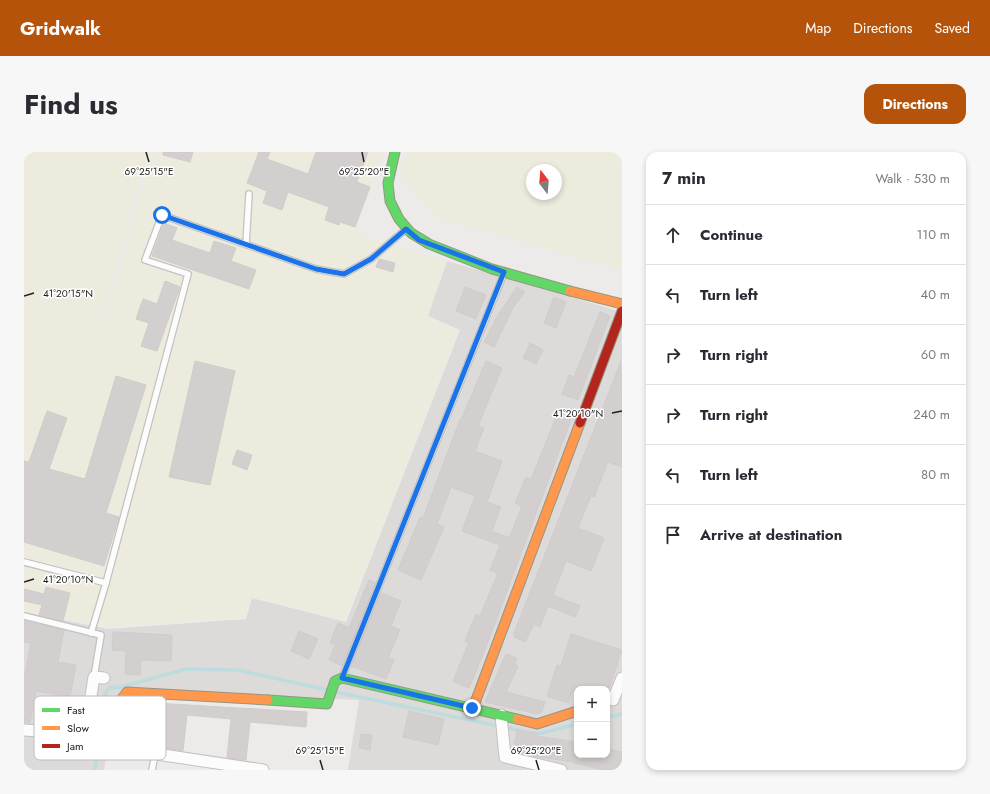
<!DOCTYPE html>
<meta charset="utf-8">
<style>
body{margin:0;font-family:Jost,sans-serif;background:#f7f7f7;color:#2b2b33}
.controls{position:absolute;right:12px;bottom:12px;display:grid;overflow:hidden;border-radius:8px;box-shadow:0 2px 6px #0003}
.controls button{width:36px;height:36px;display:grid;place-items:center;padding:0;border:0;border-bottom:1px solid #e1e1e2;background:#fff;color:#2b2b33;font:20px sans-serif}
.compass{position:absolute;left:502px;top:12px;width:36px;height:36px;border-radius:50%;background:#fff;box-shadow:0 2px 6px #0003;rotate:344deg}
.stop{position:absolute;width:12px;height:12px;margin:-9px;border:3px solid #1a73e8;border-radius:50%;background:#fff}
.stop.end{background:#1a73e8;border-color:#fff;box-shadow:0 1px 4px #0008}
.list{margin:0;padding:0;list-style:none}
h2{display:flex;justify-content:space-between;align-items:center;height:52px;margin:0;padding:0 16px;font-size:17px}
h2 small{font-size:13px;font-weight:400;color:#7c7c81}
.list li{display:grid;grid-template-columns:26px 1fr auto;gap:12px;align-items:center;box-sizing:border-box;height:60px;padding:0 16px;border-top:1px solid #e1e1e2}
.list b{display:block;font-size:15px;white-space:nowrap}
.list em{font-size:13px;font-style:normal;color:#7c7c81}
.icon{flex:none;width:22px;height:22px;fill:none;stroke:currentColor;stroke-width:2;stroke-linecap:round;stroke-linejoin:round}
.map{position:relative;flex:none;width:598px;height:618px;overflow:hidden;border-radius:12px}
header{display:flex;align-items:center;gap:24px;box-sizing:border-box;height:56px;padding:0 20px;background:#b45309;color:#fff}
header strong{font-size:19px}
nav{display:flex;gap:22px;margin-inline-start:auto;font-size:14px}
.intro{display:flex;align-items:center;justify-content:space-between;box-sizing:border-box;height:96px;padding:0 24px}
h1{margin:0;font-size:28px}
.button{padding:10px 18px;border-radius:12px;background:#b45309;color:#fff;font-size:14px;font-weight:700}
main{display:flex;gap:24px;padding:0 24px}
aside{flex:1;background:#fff;border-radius:12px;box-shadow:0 2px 6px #0003}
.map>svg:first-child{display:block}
.built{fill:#dcdbda;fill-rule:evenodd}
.farmland{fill:#edebdd;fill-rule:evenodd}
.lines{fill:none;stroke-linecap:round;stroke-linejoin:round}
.stream{stroke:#bedcde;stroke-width:3.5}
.building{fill:#d2cfce;stroke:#d0ccca}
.lane-casing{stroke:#c3c2c1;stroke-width:8}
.street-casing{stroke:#c3c2c1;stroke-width:13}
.fast-casing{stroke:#979582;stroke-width:11}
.slow-casing{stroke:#979582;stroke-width:11}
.jam-casing{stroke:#979582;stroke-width:11}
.lane{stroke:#fcfcfc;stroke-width:5.5}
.street{stroke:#fcfcfc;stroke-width:11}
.fast{stroke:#63d668;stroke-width:9}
.slow{stroke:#ff974d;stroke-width:9}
.jam{stroke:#b3261e;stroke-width:9}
.route{stroke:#1a73e8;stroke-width:5}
.ticks{fill:none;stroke:#202020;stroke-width:1.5}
.key{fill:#fff;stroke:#bcbcbc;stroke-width:1}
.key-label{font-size:11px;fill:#202020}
.ticks-label{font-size:10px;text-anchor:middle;fill:#202020;stroke:#fff;stroke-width:3;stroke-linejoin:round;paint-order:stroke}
</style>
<header>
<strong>Gridwalk</strong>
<nav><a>Map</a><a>Directions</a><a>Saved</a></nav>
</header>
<div class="intro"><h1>Find us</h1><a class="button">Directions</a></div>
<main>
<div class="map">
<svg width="598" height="618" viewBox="0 0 598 618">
<rect width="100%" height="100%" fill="#edebe9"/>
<path class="built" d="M423,109L598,160V618H324L335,548L103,538L84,551L83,601L80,618H0V460L84,477L222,467L228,446L322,470L436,178L404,164ZM553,537H583V603H553Z"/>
<g class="farmland">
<polygon points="0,0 125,0 58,238 0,229"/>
<polygon points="129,0 359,0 332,82 423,109 403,165 435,178 321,469 228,445 221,466 83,475 0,458 0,229 59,240"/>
<path d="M383,0H598V118L411,65L375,23ZM508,18H532V42H508Z"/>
</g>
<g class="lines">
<g class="stream">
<polyline points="312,540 498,579"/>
<polyline points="583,565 598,562"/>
<polyline points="510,581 514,582 553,572"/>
<polyline points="71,618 77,549 85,536 97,535 162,517 213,518 304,538"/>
</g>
</g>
<g class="building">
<polygon points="139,0 169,0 166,10 139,3"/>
<polygon points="235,0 246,0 243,7 284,22 292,0 344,0 333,30 346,35 331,75 316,70 315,73 301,68 305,55 264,40 258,58 239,51 243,39 223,31"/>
<polygon points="140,71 153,76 148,88 186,101 190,89 212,96 207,109 232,118 225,137 128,104"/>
<polygon points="355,107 371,111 369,120 352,115"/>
<polygon points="141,129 156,135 133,199 117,194 125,171 112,167 119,147 133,152"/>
<polygon points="441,135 462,143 452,167 432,159"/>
<polygon points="493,135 501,140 489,156 470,195 460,190 474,163"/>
<polygon points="530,145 542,150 532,176 520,171"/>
<polygon points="576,160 586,164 554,248 538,242 545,223 550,225"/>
<polygon points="506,191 519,198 512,212 499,206"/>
<polygon points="171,209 211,219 186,333 145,325"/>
<polygon points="462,209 478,216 454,274 460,276 451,299 478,309 463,350 477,355 468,379 485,386 498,354 491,351 502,325 507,327 533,263 547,268 461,498 445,536 429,529 445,490 441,489 452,462 456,464 474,421 466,418 476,393 438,379 451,344 427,335 413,372 420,375 397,428 374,418 396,365 399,366 436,267 437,268"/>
<polygon points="597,209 598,315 584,310 570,345 567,344 554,376 580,386 567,419 542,409 529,443 556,454 551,465 524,454 516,475 510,472 501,490 490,485 490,481"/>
<polygon points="92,224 122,233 82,361 95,365 80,414 0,390 0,309 5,310 23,259 43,266 25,317 61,327"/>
<polygon points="213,298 228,303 223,318 208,312"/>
<polygon points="345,428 352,431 318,514 305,508 311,493 306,491 314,471 325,476"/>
<polygon points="22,435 46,441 39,469 15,463 18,453 0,449 0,437 20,442"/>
<polygon points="357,441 377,449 367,474 376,478 364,506 370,508 362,527 327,514"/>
<polygon points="0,469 40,478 34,510 52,513 46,545 12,539 6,571 0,571 0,527 7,491 0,490"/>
<polygon points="275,479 294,487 285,507 267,499"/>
<polygon points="89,480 148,483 147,509 117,508 116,523 101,522 102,499 88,498"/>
<polygon points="547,482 598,498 585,537 553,537 553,542 548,540 544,551 523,544 533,513 537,514"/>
<polygon points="482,502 493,506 491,512 494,514 482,540 521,550 518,560 513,562 461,550"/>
<polygon points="131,551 283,560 282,575 226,570 222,608 203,606 207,567 163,563 159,599 127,594"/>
<polygon points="385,559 420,567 414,593 379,585"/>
<polygon points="493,577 513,581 512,584 553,590 553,603 583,603 583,597 598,600 598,618 579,618 550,611 550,610 507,604 489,600"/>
<polygon points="337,582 348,583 346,598 335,596"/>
</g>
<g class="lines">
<g class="lane-casing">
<g id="lane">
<polyline points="222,92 225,42"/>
<polyline points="0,410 82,431 164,122 121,108 138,63 292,117 320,122 347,107 382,77"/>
<polyline points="0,464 77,483 70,525"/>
<polyline points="67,481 82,431"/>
<polyline points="318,526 480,121"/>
<polyline points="128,618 131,602"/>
</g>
</g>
<g class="street-casing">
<g id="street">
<polyline points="589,548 598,526"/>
<polyline points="477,563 481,605 537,618"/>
<polyline points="0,578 61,582 70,525 80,526"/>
<path d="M61,582C80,584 90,589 106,598L239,618"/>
</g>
</g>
<g class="fast-casing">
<g id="fast">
<polyline points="371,0 364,31 366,49 375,67 387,81 405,92 468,117 546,139"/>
<polyline points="244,548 303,552 311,529 318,526 493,567"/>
</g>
</g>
<g class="slow-casing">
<g id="slow">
<polyline points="546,139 598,152"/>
<polyline points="449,556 556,271"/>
<polyline points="493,567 513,572 553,559"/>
<polyline points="86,587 88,560 103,540 244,548"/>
</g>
</g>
<g class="jam-casing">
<polyline id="jam" points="556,271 598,159"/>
</g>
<use href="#lane" class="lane"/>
<use href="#street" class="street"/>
<use href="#fast" class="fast"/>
<use href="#slow" class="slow"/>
<use href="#jam" class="jam"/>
</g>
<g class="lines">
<polyline class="route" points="138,63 292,117 320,122 347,107 382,77 395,88 480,120 318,526 448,556"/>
</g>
<path class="ticks" d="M122,0L125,10M338,0L340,10M0,144L10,141M588,261L598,259M0,430L10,427M296,608L299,618M512,608L515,618"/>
<rect x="10" y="544" width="132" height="64" rx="6" class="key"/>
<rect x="18" y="556" width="18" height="4" fill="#63d668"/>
<rect x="18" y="574" width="18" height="4" fill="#ff974d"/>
<rect x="18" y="592" width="18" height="4" fill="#b3261e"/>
<g class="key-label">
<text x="43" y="562">Fast</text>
<text x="43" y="580">Slow</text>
<text x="43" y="598">Jam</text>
</g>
<g class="ticks-label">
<text x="125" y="23">69°25'15"E</text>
<text x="340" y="23">69°25'20"E</text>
<text x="44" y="145">41°20'15"N</text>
<text x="554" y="265">41°20'10"N</text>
<text x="44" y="431">41°20'10"N</text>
<text x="296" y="602">69°25'15"E</text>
<text x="512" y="602">69°25'20"E</text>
</g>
</svg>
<div class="controls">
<button>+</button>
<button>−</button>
</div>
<svg class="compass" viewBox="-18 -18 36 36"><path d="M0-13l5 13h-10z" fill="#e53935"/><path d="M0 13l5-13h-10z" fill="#7c7c81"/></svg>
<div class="stop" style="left:138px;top:63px"></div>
<div class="stop end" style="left:448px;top:556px"></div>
</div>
<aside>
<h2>7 min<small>Walk · 530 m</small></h2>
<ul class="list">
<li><svg class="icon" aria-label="ahead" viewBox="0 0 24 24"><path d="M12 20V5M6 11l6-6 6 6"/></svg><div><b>Continue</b></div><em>110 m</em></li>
<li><svg class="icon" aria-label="left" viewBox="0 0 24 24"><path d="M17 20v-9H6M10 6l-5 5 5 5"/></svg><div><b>Turn left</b></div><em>40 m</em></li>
<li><svg class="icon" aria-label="right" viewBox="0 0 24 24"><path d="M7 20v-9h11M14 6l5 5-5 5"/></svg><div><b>Turn right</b></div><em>60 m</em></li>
<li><svg class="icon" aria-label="right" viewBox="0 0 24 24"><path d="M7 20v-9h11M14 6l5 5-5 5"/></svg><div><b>Turn right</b></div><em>240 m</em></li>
<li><svg class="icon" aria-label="left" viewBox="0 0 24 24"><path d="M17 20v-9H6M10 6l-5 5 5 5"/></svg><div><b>Turn left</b></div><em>80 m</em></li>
<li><svg class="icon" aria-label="arrive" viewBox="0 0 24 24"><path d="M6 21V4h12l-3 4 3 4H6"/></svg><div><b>Arrive at destination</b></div></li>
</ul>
</aside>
</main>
